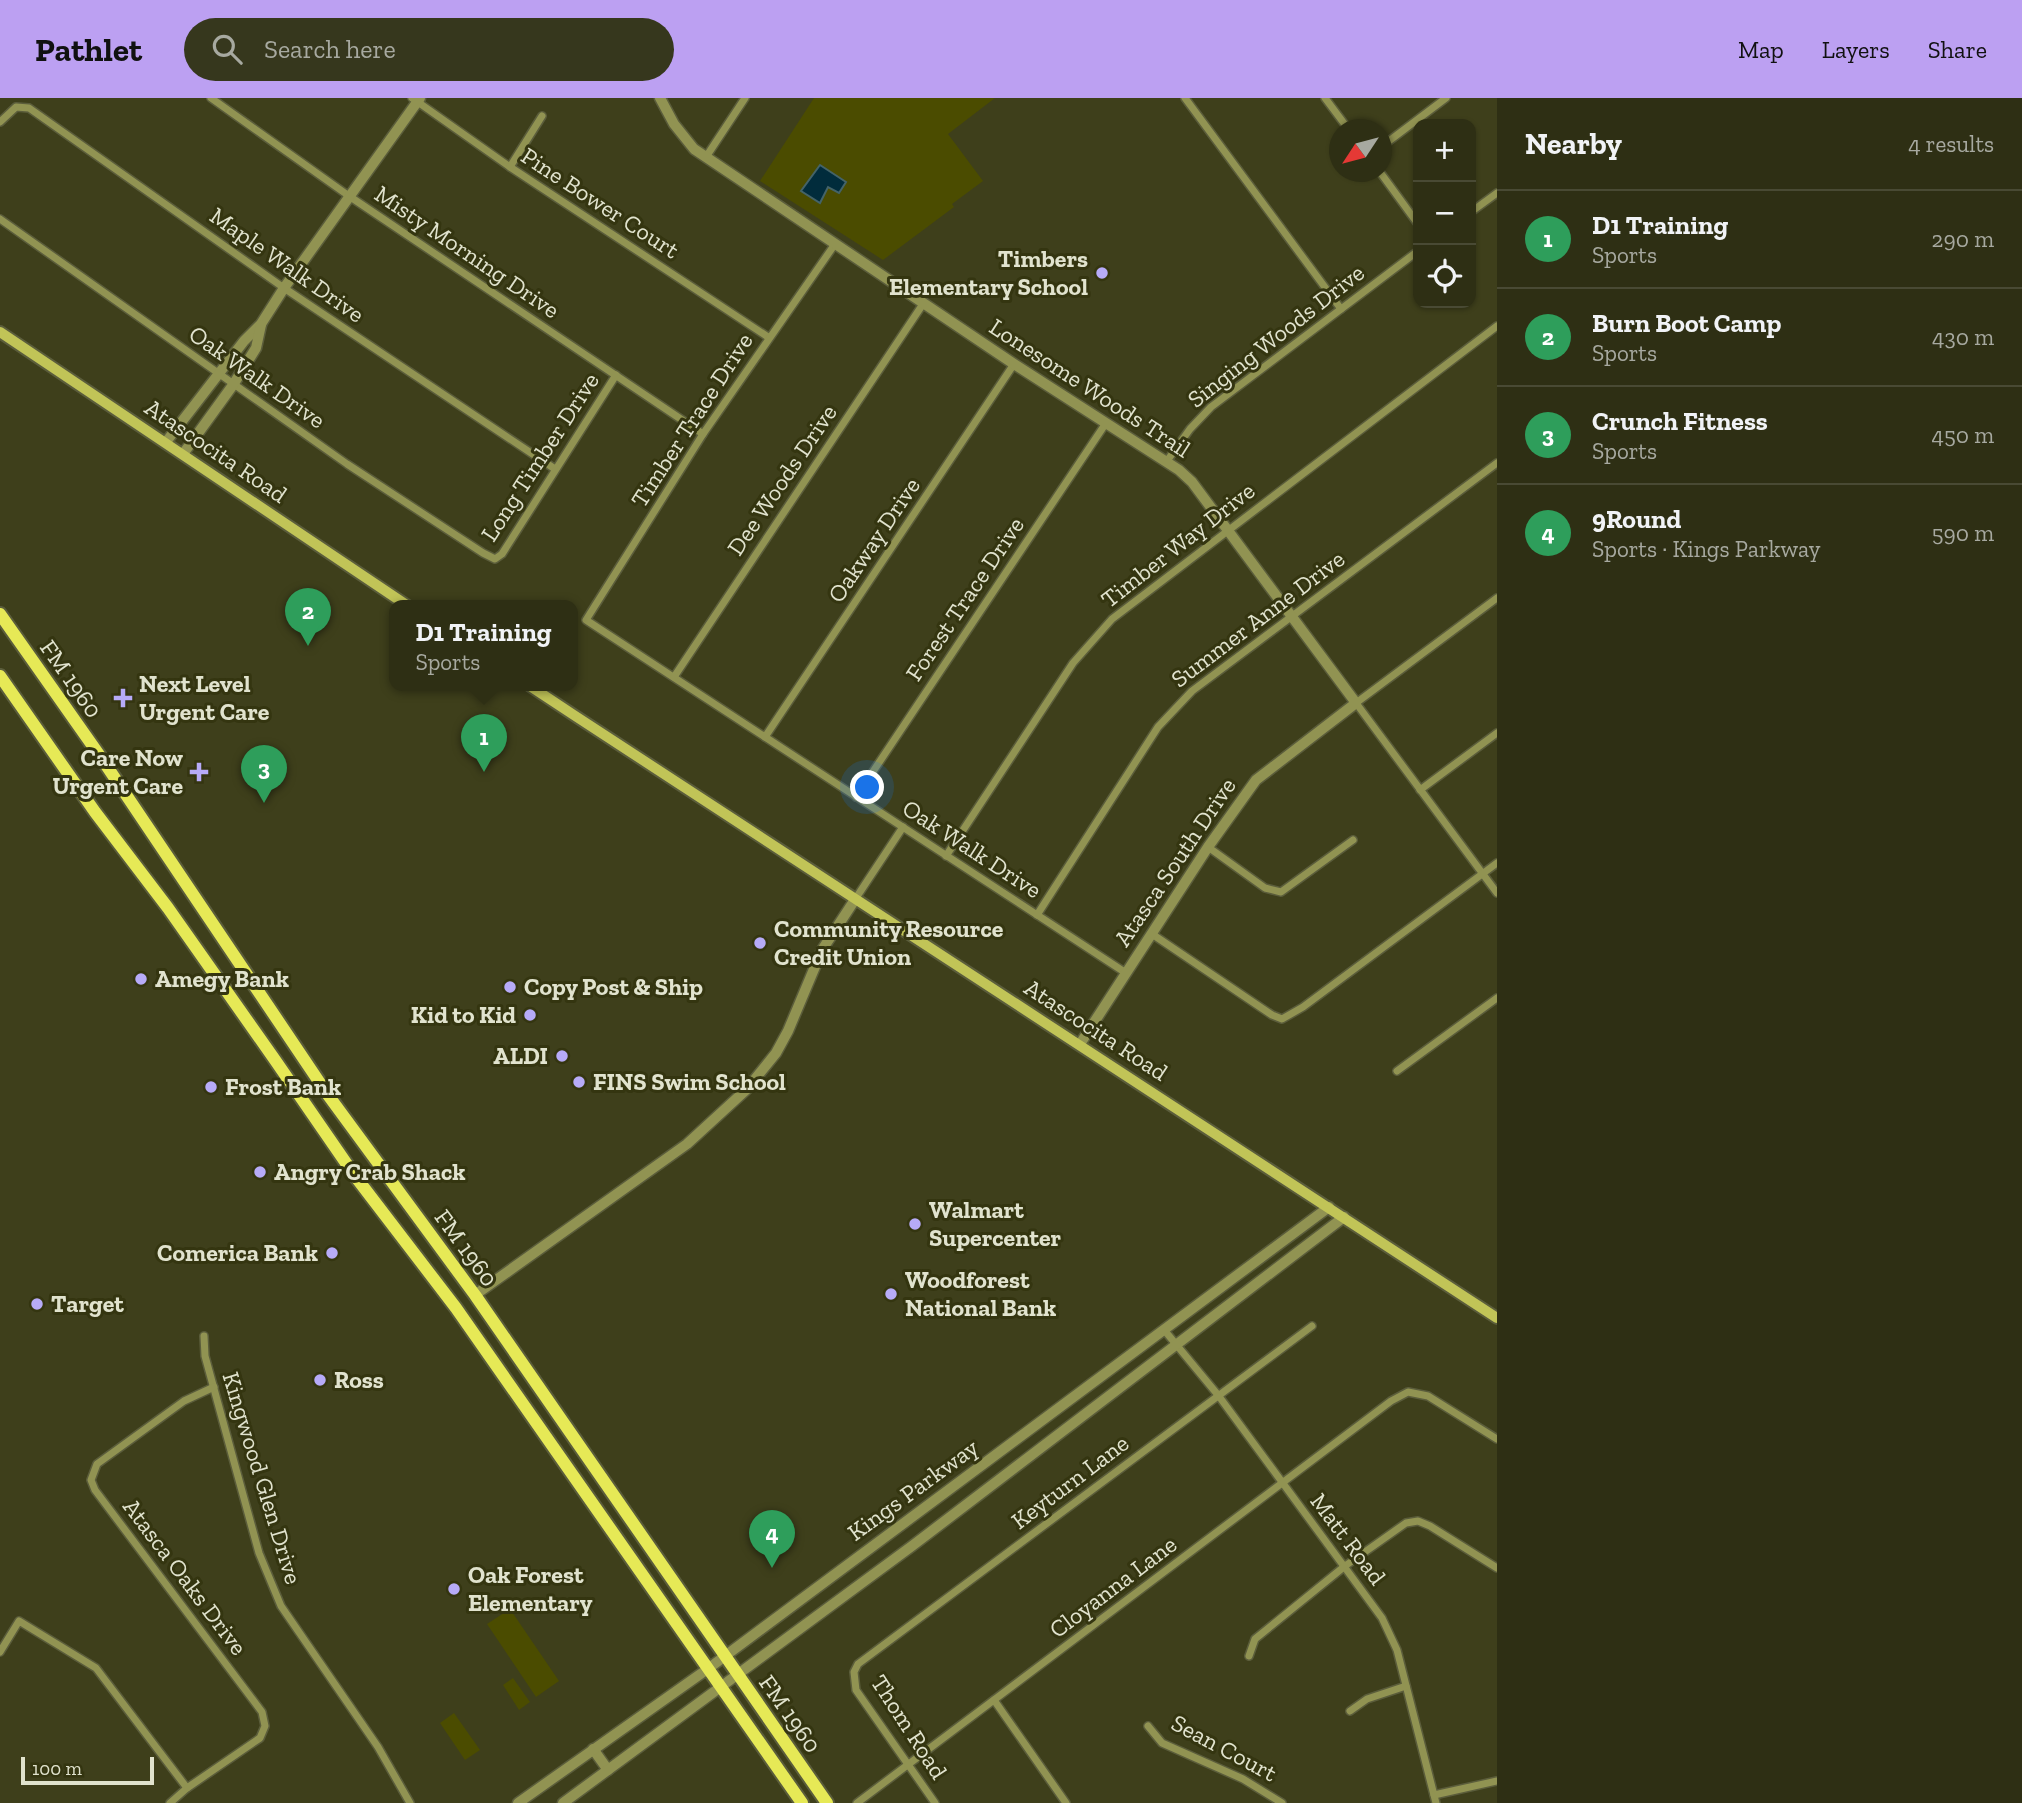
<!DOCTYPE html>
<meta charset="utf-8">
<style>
body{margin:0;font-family:"Zilla Slab",serif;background:#36371d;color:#f1f3f6}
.controls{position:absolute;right:21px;top:21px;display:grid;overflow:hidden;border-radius:14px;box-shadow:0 2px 5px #0004}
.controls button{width:63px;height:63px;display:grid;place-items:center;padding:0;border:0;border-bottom:2px solid #494a34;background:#2e2f14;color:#f1f3f6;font:35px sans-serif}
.compass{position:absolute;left:1329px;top:21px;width:63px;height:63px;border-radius:50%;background:#2e2f14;box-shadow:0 2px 5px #0004;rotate:234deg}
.scale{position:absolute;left:21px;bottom:18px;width:133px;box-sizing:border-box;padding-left:7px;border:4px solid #e1e3ce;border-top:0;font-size:19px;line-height:24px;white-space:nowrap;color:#e1e3ce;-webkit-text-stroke:5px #343510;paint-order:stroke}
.you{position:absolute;left:868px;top:690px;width:24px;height:24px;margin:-18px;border:5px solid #fff;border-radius:50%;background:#1a73e8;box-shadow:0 0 0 10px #1a73e833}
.badge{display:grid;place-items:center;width:46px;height:46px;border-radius:50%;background:#bca0f2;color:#fff;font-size:23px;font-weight:700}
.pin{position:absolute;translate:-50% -58px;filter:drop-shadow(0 2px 4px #0008)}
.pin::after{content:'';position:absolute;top:37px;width:24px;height:21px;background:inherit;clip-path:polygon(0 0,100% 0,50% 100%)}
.popup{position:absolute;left:389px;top:502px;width:189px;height:91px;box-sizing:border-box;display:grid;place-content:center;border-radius:14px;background:#2e2f14;filter:drop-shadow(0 2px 5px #0005);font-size:23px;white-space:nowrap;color:#a7a9a0}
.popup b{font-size:26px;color:#f1f3f6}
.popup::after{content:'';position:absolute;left:50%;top:100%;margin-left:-14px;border:14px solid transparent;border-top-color:#2e2f14}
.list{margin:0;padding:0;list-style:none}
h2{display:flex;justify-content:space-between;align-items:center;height:91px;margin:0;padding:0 28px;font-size:30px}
h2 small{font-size:23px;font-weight:400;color:#a7a9a0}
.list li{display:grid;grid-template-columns:46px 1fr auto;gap:21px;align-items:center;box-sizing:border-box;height:98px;padding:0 28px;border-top:2px solid #494a34}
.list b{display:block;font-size:26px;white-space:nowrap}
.list p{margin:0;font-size:23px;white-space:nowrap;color:#a7a9a0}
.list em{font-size:23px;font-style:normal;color:#a7a9a0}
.icon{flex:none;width:38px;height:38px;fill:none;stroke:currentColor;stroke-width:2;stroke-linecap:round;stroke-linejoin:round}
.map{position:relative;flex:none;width:1497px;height:1705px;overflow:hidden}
header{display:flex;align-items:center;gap:42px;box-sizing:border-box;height:98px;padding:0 35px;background:#bca0f2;color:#111}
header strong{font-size:33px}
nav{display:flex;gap:38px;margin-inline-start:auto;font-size:24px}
.search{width:490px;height:63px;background:#36371d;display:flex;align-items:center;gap:18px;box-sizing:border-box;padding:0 24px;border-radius:38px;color:#a7a9a0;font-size:26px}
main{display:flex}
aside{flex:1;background:#2e2f14}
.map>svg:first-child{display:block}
.green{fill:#4b4c00}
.water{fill:#012c3c;stroke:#446368;stroke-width:2}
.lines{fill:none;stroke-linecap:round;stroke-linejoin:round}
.minor-casing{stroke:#5b5d3b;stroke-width:10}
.tertiary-casing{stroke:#5b5d3b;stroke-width:13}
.secondary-casing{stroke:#5b5d3b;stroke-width:14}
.primary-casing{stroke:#5b5d3b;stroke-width:16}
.minor{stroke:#919352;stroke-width:7}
.tertiary{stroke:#919352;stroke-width:10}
.secondary{stroke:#c1c457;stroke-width:10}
.primary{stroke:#e6e956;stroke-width:12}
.poi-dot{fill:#b7abf8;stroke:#343510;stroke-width:2.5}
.labels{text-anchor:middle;stroke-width:6;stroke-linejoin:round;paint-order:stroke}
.street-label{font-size:24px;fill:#e1e3ce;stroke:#343510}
.poi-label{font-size:24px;font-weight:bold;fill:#e1e3ce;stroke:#343510;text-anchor:start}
</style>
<header>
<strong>Pathlet</strong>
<div class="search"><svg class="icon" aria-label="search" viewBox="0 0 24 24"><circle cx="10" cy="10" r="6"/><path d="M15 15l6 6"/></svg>Search here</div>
<nav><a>Map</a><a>Layers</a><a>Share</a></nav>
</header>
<main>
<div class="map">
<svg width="1497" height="1705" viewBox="0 0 1497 1705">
<rect width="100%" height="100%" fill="#3e3f1b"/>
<g class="green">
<polygon points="814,0 995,0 948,36 983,83 952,106 954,109 883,162 760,83"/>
<polygon points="510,1511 559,1583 536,1599 487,1526"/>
<polygon points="513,1580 530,1604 519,1612 503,1587"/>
<polygon points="454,1615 480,1652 465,1662 440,1625"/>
</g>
<polygon class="water" points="820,67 846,84 839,95 828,89 820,105 801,93"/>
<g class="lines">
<g class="minor-casing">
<g id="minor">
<polyline points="211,0 349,98 703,336"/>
<polyline points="412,0 510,69 768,239"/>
<polyline points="1185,0 1341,211"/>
<polyline points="1325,0 1349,32"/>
<polyline points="0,24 16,9 29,10 284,190 555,371"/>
<polyline points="1381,49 1446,0"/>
<polyline points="706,59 745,0"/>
<polyline points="510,69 542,18"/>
<polyline points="1380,74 1418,126"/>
<polyline points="1471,114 1497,95"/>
<polyline points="0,121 347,366 483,455 495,461 502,456 616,277"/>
<polyline points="835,146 703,336 586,522 1126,875"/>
<polyline points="1167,363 1190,331 1211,309 1418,153"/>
<polyline points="1497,500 1356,605 1497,795"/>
<polyline points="674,579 923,206"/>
<polyline points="765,639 1014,266"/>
<polyline points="1420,692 1497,635"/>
<polyline points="856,699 1106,325"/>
<polyline points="1208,749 1265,790 1281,794 1353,742"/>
<polyline points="946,758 1073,565 1112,521 1497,228"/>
<polyline points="854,803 903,729"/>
<polyline points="1037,817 1158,629 1192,593 1497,365"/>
<polyline points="1152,836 1272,917 1282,921 1303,909 1497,765"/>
<polyline points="1397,973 1497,900"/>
<polyline points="1165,1233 1218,1297 1382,1520 1397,1552 1436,1705"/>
<polyline points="204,1238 205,1258 259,1455 281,1508 378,1649 410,1705"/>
<polyline points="0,1554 19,1523 96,1570 187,1690"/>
<polyline points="1249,1558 1255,1541 1345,1468 1406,1425 1418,1423 1430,1428 1497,1470"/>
<polyline points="994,1602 1066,1705"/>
<polyline points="1350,1613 1367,1601 1406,1588"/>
<polyline points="1148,1628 1162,1645 1243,1681 1282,1705"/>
<polyline points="1434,1697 1497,1683"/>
<polyline points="170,1705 187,1690 260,1640 265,1628 262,1614 95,1392 91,1382 97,1366 184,1303 214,1289"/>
<polyline points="857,1705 1391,1303 1408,1294 1428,1298 1497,1341"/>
<polyline points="935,1705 856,1592 854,1574 858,1566 1312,1228"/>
</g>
</g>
<g class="tertiary-casing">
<g id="tertiary">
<polyline points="660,0 674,26 694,51 1014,266 1179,372 1192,384 1356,605 1256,682 1208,749 1080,946"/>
<polyline points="166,344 244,243 261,226 284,190 420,0"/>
<polyline points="183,356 233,287 256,250 261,227"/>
<polyline points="475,1197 687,1046 747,991 776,955 788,933 822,852 854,803"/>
<polyline points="593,1651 608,1672"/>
<polyline points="518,1705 709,1570 1329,1109"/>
<polyline points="563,1705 912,1448 1344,1119"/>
</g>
</g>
<g class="secondary-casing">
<g id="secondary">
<polyline points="0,234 408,508"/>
<path d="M530,588C851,801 1176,1008 1497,1220"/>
</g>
</g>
<g class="primary-casing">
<g id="primary">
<polyline points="0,516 102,661 328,997 475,1197 827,1705"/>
<polyline points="0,578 95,714 168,810 275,962 355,1078 456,1210 802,1705"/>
</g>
</g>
<use href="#minor" class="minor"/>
<use href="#tertiary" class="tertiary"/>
<use href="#secondary" class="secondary"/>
<use href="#primary" class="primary"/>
</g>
<g class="poi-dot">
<circle cx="1102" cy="175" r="7"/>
<path d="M119.5 589.5h7v7h7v7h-7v7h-7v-7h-7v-7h7z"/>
<path d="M195.5 663.5h7v7h7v7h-7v7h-7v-7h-7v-7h7z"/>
<circle cx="760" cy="845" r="7"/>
<circle cx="141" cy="881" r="7"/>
<circle cx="510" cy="889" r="7"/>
<circle cx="530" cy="917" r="7"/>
<circle cx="562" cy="958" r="7"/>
<circle cx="579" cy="984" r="7"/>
<circle cx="211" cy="989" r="7"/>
<circle cx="260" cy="1074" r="7"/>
<circle cx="915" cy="1126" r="7"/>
<circle cx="332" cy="1155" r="7"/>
<circle cx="891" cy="1196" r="7"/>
<circle cx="37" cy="1206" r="7"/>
<circle cx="320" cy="1282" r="7"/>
<circle cx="454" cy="1491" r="7"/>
</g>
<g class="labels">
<g class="street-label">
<text transform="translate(600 105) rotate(33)" y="8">Pine Bower Court</text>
<text transform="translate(467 154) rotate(34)" y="8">Misty Morning Drive</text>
<text transform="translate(287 167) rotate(35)" y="8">Maple Walk Drive</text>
<text transform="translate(1276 238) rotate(-38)" y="8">Singing Woods Drive</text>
<text transform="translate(257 279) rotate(35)" y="8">Oak Walk Drive</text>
<text transform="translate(1090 290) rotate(33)" y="8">Lonesome Woods Trail</text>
<text transform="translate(692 322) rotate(-57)" y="8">Timber Trace Drive</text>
<text transform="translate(216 353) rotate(34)" y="8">Atascocita Road</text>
<text transform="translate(540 359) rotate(-57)" y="8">Long Timber Drive</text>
<text transform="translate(782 382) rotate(-56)" y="8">Dee Woods Drive</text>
<text transform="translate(874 442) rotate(-56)" y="8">Oakway Drive</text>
<text transform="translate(1178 447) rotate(-38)" y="8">Timber Way Drive</text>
<text transform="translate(965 501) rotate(-56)" y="8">Forest Trace Drive</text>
<text transform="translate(1258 521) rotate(-37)" y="8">Summer Anne Drive</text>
<text transform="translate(71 581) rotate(55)" y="8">FM 1960</text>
<text transform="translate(972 751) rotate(33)" y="8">Oak Walk Drive</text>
<text transform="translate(1175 764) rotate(-56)" y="8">Atasca South Drive</text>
<text transform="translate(1096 932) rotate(33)" y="8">Atascocita Road</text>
<text transform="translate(466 1150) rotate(54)" y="8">FM 1960</text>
<text transform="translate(262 1380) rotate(73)" y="8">Kingwood Glen Drive</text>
<text transform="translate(1070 1384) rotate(-37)" y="8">Keyturn Lane</text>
<text transform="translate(913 1392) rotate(-36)" y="8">Kings Parkway</text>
<text transform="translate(1348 1441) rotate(53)" y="8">Matt Road</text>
<text transform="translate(185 1479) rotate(53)" y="8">Atasca Oaks Drive</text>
<text transform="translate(1113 1489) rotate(-37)" y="8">Cloyanna Lane</text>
<text transform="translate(790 1616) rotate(55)" y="8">FM 1960</text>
<text transform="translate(909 1629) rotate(57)" y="8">Thom Road</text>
<text transform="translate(1224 1650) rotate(28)" y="8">Sean Court</text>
</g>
<g class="poi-label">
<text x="1088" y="169" text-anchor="end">Timbers<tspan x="1088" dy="28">Elementary School</tspan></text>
<text x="139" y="594">Next Level<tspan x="139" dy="28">Urgent Care</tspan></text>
<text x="183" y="668" text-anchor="end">Care Now<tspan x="183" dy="28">Urgent Care</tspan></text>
<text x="774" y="839">Community Resource<tspan x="774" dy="28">Credit Union</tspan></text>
<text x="155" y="889">Amegy Bank</text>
<text x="524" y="897">Copy Post &amp; Ship</text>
<text x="516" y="925" text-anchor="end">Kid to Kid</text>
<text x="548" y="966" text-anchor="end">ALDI</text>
<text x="593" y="992">FINS Swim School</text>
<text x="225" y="997">Frost Bank</text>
<text x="274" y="1082">Angry Crab Shack</text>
<text x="929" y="1120">Walmart<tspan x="929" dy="28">Supercenter</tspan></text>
<text x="318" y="1163" text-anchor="end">Comerica Bank</text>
<text x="905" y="1190">Woodforest<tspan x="905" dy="28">National Bank</tspan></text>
<text x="51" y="1214">Target</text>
<text x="334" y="1290">Ross</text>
<text x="468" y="1485">Oak Forest<tspan x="468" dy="28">Elementary</tspan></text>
</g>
</g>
</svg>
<div class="controls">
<button>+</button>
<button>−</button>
<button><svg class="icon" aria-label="locate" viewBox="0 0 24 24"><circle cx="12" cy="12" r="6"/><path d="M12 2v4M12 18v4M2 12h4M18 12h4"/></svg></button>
</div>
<svg class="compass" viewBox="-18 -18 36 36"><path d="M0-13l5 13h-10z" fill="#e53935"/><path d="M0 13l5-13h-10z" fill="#a7a9a0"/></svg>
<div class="scale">100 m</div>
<div class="you"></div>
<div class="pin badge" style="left:484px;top:674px;background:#2e9e5b">1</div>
<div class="popup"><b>D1 Training</b>Sports</div>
<div class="pin badge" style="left:308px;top:548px;background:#2e9e5b">2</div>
<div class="pin badge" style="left:264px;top:705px;background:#2e9e5b">3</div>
<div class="pin badge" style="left:772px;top:1470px;background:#2e9e5b">4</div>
</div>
<aside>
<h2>Nearby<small>4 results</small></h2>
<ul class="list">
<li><span class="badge" style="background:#2e9e5b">1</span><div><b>D1 Training</b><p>Sports</p></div><em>290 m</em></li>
<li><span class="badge" style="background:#2e9e5b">2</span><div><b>Burn Boot Camp</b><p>Sports</p></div><em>430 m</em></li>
<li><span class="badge" style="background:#2e9e5b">3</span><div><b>Crunch Fitness</b><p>Sports</p></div><em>450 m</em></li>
<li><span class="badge" style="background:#2e9e5b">4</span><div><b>9Round</b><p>Sports · Kings Parkway</p></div><em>590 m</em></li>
</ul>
</aside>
</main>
